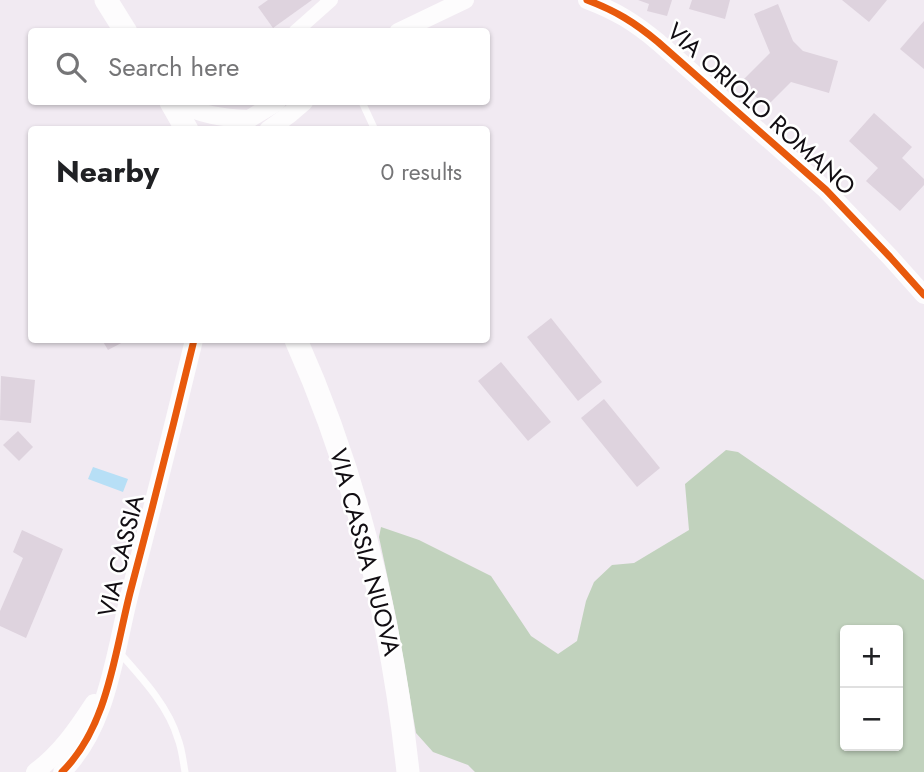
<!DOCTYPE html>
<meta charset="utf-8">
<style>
body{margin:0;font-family:Jost,sans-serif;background:#f2f2f2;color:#202124}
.controls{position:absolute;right:21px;bottom:21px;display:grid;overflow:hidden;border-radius:7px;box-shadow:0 2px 5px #0004}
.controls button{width:63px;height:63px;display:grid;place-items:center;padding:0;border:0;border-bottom:2px solid #e0e0e0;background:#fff;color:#202124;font:35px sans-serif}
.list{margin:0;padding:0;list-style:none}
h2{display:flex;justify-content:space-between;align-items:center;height:91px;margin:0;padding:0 28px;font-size:30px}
h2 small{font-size:23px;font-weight:400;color:#757577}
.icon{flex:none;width:38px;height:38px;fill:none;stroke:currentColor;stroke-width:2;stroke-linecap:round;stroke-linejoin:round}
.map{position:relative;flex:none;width:924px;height:772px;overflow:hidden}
.search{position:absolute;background:#fff;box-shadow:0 2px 5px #0004;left:28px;top:28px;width:462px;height:77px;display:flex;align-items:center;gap:18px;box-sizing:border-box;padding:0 24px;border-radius:7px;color:#757577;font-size:26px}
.panel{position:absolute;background:#fff;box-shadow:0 2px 5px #0004;left:28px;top:126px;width:462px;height:217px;border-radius:7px}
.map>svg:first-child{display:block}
.forest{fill:#c1d2bd;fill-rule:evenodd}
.water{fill:#b7dff6}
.building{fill:#ded3de}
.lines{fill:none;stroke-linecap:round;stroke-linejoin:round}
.service{stroke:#fdfcfd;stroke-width:7}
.minor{stroke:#fdfcfd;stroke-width:14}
.tertiary{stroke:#fdfcfd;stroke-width:18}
.primary{stroke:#fdfcfd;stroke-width:23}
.cycleway-casing{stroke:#fff;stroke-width:11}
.cycleway{stroke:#e8590c;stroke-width:7}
.labels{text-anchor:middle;stroke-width:5;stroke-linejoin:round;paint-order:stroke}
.street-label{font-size:24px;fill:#110d12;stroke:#fff}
</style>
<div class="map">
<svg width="924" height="772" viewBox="0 0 924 772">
<rect width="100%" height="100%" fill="#f1eaf2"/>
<path class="forest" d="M726,450L738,452L924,580V772H475L468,765L433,752L416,733L397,622L379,537L381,527L419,540L491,576L531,636L558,654L577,641L586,601L594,582L612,565L634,563L689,530L685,484ZM845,630H898V746H845Z"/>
<polygon class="water" points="93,467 128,479 123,492 88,479"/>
<g class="building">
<polygon points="268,0 312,0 273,28 258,7"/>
<polygon points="638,0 672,0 667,16 647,11 649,4"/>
<polygon points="692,0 730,0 725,19 689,9"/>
<polygon points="842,0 887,0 869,22"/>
<polygon points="778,4 793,41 803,51 838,61 829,93 791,82 766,107 741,82 770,53 754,14"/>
<polygon points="924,21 924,69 900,49"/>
<polygon points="874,113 912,147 902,158 924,179 924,185 900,211 866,181 878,168 849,141"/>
<polygon points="551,318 602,382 578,401 527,337"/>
<polygon points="102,340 127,340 108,350"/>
<polygon points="501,362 551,422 528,441 478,381"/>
<polygon points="1,376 35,380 31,423 0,420"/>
<polygon points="604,399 660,468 637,487 581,418"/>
<polygon points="18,431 33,447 19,461 3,445"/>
<polygon points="22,530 63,549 26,638 0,626 0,611 23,558 13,552"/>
</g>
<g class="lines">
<g class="service">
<polyline points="362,102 375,130"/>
<path d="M118,651C141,677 168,705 178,739C182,749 183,761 185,772"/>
</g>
<polyline class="minor" points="295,32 331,0"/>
<g class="tertiary">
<path d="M587,0C616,11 634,22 658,42L826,190L890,257L924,295"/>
<polyline points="398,32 465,0"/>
<path d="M177,102C200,115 223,118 249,119"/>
<polyline points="241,124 277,102"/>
<polyline points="268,130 290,114 304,102"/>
<path d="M35,772C60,754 77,729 94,703"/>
<path d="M62,772C109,726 115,649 131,589C153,506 174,423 194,340"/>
</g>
<g class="primary">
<polyline points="106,0 126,32"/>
<polyline points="171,102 187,130"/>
<path d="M296,340C357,476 392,623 408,772"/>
</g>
<g class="cycleway-casing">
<g id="cycleway">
<path d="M587,0C616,11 634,22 658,42L826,190L890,257L924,295"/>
<path d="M62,772C109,726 115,649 131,589C153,506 174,423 194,340"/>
</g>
</g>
<use href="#cycleway" class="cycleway"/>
</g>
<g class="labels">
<g class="street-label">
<text transform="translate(761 109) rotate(42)" y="8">VIA ORIOLO ROMANO</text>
<text transform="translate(365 552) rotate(75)" y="8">VIA CASSIA NUOVA</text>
<text transform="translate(121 556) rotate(-76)" y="8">VIA CASSIA</text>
</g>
</g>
</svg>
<div class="controls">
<button>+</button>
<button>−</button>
</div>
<div class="search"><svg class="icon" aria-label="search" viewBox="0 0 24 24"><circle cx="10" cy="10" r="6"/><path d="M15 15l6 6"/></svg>Search here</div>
<section class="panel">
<h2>Nearby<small>0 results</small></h2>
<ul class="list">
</ul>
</section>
</div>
